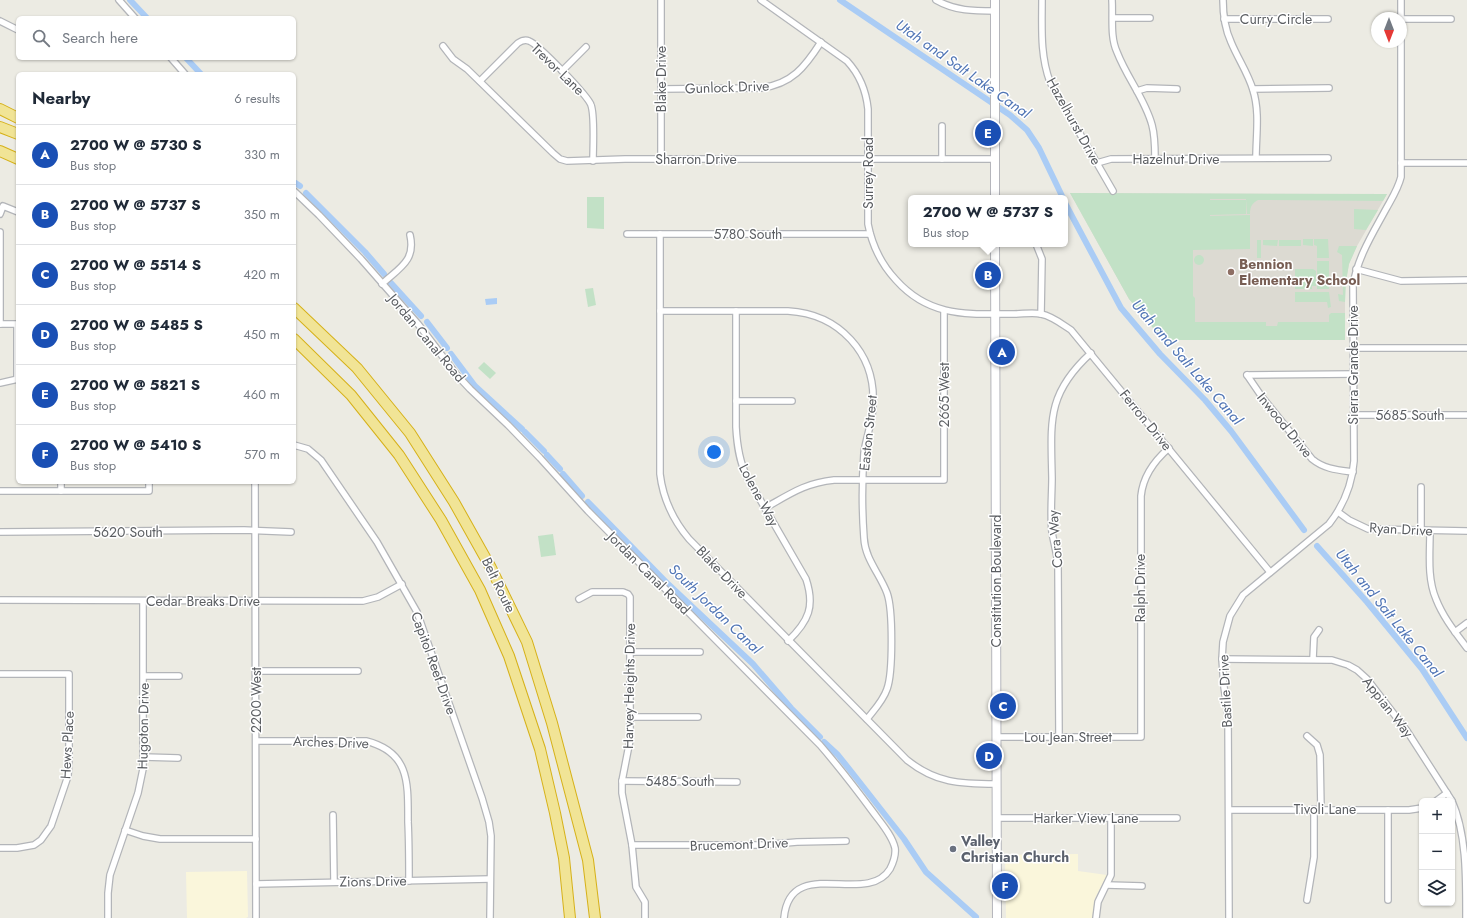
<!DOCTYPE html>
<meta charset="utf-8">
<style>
body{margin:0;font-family:Jost,sans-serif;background:#f2f2f3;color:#1f2937}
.controls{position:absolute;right:12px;bottom:12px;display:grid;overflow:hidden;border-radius:6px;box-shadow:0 1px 3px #0004}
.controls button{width:36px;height:36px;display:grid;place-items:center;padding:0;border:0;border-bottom:1px solid #e0e1e3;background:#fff;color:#1f2937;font:20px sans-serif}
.compass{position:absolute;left:1371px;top:12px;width:36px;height:36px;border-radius:50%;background:#fff;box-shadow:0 1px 3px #0004;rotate:180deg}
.you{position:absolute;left:714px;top:452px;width:14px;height:14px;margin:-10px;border:3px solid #fff;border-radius:50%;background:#1a73e8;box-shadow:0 0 0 6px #1a73e833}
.badge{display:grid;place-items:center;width:26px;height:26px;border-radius:50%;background:#d55d40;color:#fff;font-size:13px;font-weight:700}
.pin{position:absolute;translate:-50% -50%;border:2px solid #fff;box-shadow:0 1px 4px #0006}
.popup{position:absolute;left:908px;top:195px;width:160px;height:52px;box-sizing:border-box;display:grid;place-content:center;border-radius:6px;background:#fff;filter:drop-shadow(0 1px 3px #0005);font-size:13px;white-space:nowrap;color:#747a83}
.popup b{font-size:15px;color:#1f2937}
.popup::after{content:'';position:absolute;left:50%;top:100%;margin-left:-8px;border:8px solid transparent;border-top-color:#fff}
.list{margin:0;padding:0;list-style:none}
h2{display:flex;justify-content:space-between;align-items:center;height:52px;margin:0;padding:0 16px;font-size:17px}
h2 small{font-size:13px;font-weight:400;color:#747a83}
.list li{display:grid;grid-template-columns:26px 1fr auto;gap:12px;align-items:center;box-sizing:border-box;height:60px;padding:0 16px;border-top:1px solid #e0e1e3}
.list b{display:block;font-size:15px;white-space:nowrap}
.list p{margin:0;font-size:13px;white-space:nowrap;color:#747a83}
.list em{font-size:13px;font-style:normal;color:#747a83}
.icon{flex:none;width:22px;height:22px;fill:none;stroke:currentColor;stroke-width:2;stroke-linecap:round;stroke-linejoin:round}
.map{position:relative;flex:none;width:1467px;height:918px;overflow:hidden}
.search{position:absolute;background:#fff;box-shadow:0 1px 3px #0004;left:16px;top:16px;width:280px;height:44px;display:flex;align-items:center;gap:10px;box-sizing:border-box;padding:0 14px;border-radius:6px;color:#747a83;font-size:15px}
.panel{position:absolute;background:#fff;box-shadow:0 1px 3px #0004;left:16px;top:72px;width:280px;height:412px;border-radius:6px}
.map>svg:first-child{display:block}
.commercial{fill:#faf6db}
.education{fill:#dcdad2}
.green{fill:#c2e1c6}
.water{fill:#aaccf5}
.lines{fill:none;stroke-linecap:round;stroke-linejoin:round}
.canal{stroke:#aaccf5;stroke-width:6}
.minor-casing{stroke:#b3b5b9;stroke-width:8}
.secondary-casing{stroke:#b5b6bc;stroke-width:10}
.motorway-casing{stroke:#d6b119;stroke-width:12}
.minor{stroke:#fff;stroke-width:5.5}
.secondary{stroke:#fff;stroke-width:8}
.motorway{stroke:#f1e496;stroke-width:10}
.education-dot{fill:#8d6e63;stroke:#fff;stroke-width:1.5}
.worship-dot{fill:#6b7280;stroke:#fff;stroke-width:1.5}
.labels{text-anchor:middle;stroke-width:3;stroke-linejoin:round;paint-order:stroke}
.street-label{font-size:14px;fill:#5b5e62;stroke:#fff}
.education-label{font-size:14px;font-weight:bold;fill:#785e54;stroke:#fff;text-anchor:start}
.worship-label{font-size:14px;font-weight:bold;fill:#5b616d;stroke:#fff;text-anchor:start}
.water-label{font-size:15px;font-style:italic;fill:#5075b5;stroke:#fff}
</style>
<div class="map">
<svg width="1467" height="918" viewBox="0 0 1467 918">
<rect width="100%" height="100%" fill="#ecebe3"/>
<g class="commercial">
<polygon points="1078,854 1078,871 1107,875 1095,898 1092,918 1006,918 1005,855"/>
<polygon points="247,871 248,917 246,918 187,918 186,872"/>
</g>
<polygon class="education" points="1070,193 1387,194 1357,246 1349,264 1345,285 1345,340 1163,340 1129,299"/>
<g class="green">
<path d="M1070,193L1387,194L1383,201L1258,200C1252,203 1250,207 1250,214H1247L1246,199H1210V216L1250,215V249L1193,250V296L1195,298V322H1266V326H1277L1278,322H1329V315L1331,313H1345V340H1163L1129,299Z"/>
<polygon points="587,197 604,197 604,229 587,228"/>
<polygon points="1210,200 1246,200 1246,214 1210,215"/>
<polygon points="1354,209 1378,210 1366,230 1354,229"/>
<polygon points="1303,239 1313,239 1313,246 1303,245"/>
<polygon points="1314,239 1328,239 1329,258 1317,258 1317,246 1314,245"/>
<rect x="1257" y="240" width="4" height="18"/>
<polygon points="1263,240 1278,240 1277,246 1263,245"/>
<rect x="1279" y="240" width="22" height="6"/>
<polygon points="1339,246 1357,246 1349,264 1346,282 1345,302 1339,301 1338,294 1343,295 1342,255 1337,252"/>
<circle cx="1199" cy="260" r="5"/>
<rect x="1317" y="261" width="12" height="28"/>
<polygon points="1295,269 1313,269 1316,271 1316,286 1312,286 1312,289 1295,289"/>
<polygon points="593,288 596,305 588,307 585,289"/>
<polygon points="1295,292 1329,292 1331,307 1328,308 1327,302 1295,302"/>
<polygon points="484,362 496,373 490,379 478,368"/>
<polygon points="553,534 556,555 541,557 538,536"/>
</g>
<polygon class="water" points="497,298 497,304 486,305 485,299"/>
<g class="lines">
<g class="canal">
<polyline points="130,0 147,18"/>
<polyline points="840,0 1010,115 1027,130 1039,148 1063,198"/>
<polyline points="186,58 201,74"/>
<polyline points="294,182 300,186"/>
<polyline points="306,193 365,252 384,274"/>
<polyline points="1065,203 1121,308 1160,354 1205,400 1231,431 1304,530"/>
<polyline points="391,283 421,316"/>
<polyline points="427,322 447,348"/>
<polyline points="451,354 475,386 522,429"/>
<polyline points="525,432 544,451"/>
<polyline points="547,455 560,469"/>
<polyline points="563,474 582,496"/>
<polyline points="588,502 668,584 753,664 791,708 820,737"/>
<polyline points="1317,546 1367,602 1422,669 1467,738"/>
<polyline points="824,742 838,755 861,784 904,839 926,872 976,917"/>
</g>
<g class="minor-casing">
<g id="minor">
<polyline points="119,0 135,18"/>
<polyline points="661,0 661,159"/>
<path d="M761,0L847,61C860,75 866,90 868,109V224C872,245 882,265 896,280C930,318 968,314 1014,314C1023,314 1033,312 1041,314C1052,316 1062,324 1071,330L1270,572"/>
<path d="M936,0C955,11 974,11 995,11"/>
<path d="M1042,0C1042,28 1040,55 1050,82L1113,191"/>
<path d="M1112,0C1113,17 1110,37 1117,52C1127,78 1145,99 1152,125C1155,136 1155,148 1155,159"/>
<path d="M1223,0C1223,15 1225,29 1231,42C1238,59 1248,73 1253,90C1260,112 1256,136 1256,158"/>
<polyline points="1113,18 1150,18"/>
<polyline points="1401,18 1401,0"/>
<polyline points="1224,19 1328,19"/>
<polyline points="1401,19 1451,19"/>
<polyline points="0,21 18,30"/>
<polyline points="443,46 453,59 467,69 553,153 560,159 567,161 625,159 995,159"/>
<polyline points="171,58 185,74"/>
<polyline points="562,71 586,47"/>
<path d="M480,81L518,43C521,41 525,39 529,41C538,44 588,96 591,105C595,116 593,147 593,161"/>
<path d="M661,89L761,88C792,84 805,67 821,42"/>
<polyline points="1253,89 1329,88"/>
<polyline points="1137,91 1147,88 1177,89"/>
<polyline points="942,126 942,159"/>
<polyline points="1097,163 1111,159 1328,158"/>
<polyline points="1401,163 1467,163"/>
<path d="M294,191L319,215L361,259L418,324L456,374L470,389L508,425L540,458L588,511L820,745C839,767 856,789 873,812C881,823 892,835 895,848C896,855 893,863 890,869C867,907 790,854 784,918"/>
<polyline points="0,214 3,206 18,212"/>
<polyline points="0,232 0,324"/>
<polyline points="627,234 870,234"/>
<path d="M660,234V474C663,499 673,520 689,539L907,760C936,783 960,784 996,784"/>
<polyline points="1036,244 1042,259 1041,314"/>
<polyline points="1356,269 1401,281 1467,280"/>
<path d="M382,284C399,268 416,261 410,235"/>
<path d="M660,311H788C839,314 876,353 873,405C873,421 866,437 864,453C862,480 862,511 864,538C865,559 880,574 887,593C893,609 893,673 887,689C883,701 874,710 867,719"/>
<path d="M736,311V427C737,445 739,461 747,477L806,579C815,606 809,621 788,641"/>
<polyline points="0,324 17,324 17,379"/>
<polyline points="1353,348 1467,348"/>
<path d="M1247,375L1262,397L1312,459C1324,469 1338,470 1353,472"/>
<polyline points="1247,375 1354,374"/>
<polyline points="0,383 18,379"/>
<polyline points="736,401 792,401"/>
<polyline points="1354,415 1467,415"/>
<polyline points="294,445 308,449 321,460 377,542 417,612 482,798 489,822 491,836 490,918"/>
<polyline points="61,482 61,491"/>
<polyline points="255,482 256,918"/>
<polyline points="1421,487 1421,531"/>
<polyline points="0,491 149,491 149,482"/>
<path d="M765,508C790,494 805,483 834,480H944V311"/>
<polyline points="1338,512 1349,520 1368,529 1467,531"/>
<path d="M1430,531C1430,553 1427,578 1436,599C1443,617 1455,632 1467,648"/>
<polyline points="0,532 244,530 291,532"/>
<polyline points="579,599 592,592 623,592 628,594 630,597 630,740 622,781 622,793 632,845 636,887 645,902 645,918"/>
<polyline points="0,600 363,601 378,597 402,584"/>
<polyline points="1455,632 1467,623"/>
<polyline points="631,652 700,652"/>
<polyline points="1222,659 1332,660 1348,665 1357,670 1367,679 1407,731 1452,801"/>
<polyline points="1313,659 1314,637 1319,630"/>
<polyline points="256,671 358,671"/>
<polyline points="0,674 69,674 69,758 68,776 51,826 41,840 34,845 17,848 0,848"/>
<polyline points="144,676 179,676"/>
<polyline points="631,717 698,717"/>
<polyline points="1307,736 1317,745 1320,755 1321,809"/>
<path d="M996,737H1141V496C1143,476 1154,461 1169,448"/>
<path d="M1059,737L1058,568C1058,556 1054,545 1052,532C1050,515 1052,495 1052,478C1051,422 1046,394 1091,353"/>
<path d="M256,741H366C410,752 408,783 408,822C409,841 409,861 409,881"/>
<polyline points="144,757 178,758"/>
<polyline points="622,781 737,782"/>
<polyline points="1436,801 1447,793"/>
<path d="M1452,801C1467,835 1466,880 1466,918"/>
<polyline points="1229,810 1409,810 1422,808"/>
<polyline points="333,815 334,882"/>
<polyline points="996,818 1177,818"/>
<polyline points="125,830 143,836 160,839 256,839"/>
<polyline points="632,845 763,845 797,842 846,841"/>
<polyline points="256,884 490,879"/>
<polyline points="1107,885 1142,886"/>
<polyline points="1307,900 1314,857 1314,809"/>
<polyline points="1388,900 1388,810"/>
<polyline points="108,918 108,893 110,875 138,793 143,769 143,601"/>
<polyline points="1096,918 1098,902 1111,875 1111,818"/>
<path d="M1229,918L1228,715L1224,687L1222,659L1223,642L1230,616L1243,595L1329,524C1344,505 1352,485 1354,461L1353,286C1357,258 1373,233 1386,209C1392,198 1398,189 1401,177V34"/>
</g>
</g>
<g class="secondary-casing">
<g id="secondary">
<polyline points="995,198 995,0"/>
<polyline points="995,244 997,918"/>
</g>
</g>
<g class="motorway-casing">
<g id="motorway">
<polyline points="0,109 18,118"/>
<polyline points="0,127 18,134"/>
<polyline points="0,151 18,159"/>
<polyline points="294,308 357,368 410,433 454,502 491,568 527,642 552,723 588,860 595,918"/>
<polyline points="294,339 351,395 399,455 441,520 480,590 509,656 540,749 555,813 564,858 570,918"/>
</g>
</g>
<use href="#minor" class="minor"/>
<use href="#secondary" class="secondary"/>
<use href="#motorway" class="motorway"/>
</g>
<circle class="education-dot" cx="1231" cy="272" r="4"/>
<circle class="worship-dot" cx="953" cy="849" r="4"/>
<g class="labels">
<g class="street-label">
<text x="1276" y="24">Curry Circle</text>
<text transform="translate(558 69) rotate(44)" y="5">Trevor Lane</text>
<text transform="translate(661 79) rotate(-90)" y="5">Blake Drive</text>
<text transform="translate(727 87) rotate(-2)" y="5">Gunlock Drive</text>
<text transform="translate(1074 121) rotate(61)" y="5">Hazelhurst Drive</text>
<text x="696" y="164">Sharron Drive</text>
<text x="1176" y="164">Hazelnut Drive</text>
<text transform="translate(868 173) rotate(-90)" y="5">Surrey Road</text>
<text x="748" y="239">5780 South</text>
<text transform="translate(427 338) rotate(50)" y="5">Jordan Canal Road</text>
<text transform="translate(1353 365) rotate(-90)" y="5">Sierra Grande Drive</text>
<text transform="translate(944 395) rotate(-90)" y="5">2665 West</text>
<text x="1410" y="420">5685 South</text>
<text transform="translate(1146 420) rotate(51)" y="5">Ferron Drive</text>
<text transform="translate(1285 425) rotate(51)" y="5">Inwood Drive</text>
<text transform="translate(868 433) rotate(-84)" y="5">Easton Street</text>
<text transform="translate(759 495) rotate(62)" y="5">Lolene Way</text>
<text transform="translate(1401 529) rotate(3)" y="5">Ryan Drive</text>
<text x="128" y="537">5620 South</text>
<text transform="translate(1055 539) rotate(-95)" y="5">Cora Way</text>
<text transform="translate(722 572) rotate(46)" y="5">Blake Drive</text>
<text transform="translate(649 573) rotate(45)" y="5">Jordan Canal Road</text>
<text transform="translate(996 581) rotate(-90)" y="5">Constitution Boulevard</text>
<text transform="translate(499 585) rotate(64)" y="5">Belt Route</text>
<text transform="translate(1140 588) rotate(-90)" y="5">Ralph Drive</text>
<text x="203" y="606">Cedar Breaks Drive</text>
<text transform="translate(434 663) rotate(70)" y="5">Capitol Reef Drive</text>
<text transform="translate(629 686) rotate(-89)" y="5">Harvey Heights Drive</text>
<text transform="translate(1225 691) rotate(-93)" y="5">Bastile Drive</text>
<text transform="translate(256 700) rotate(-90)" y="5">2200 West</text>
<text transform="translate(1388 707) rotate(52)" y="5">Appian Way</text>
<text transform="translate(143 726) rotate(-89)" y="5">Hugoton Drive</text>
<text x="1068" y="742">Lou Jean Street</text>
<text transform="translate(331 742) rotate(2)" y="5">Arches Drive</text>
<text transform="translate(67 745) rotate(-87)" y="5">Hews Place</text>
<text x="680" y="786">5485 South</text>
<text x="1325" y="814">Tivoli Lane</text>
<text x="1086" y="823">Harker View Lane</text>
<text transform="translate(739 844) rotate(-2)" y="5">Brucemont Drive</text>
<text transform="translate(373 881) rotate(-1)" y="5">Zions Drive</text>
</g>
<g class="education-label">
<text x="1239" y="269">Bennion<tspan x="1239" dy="16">Elementary School</tspan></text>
</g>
<g class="worship-label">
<text x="961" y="846">Valley<tspan x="961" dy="16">Christian Church</tspan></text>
</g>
<g class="water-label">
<text transform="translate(963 69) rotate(35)" y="5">Utah and Salt Lake Canal</text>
<text transform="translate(1187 362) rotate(49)" y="5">Utah and Salt Lake Canal</text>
<text transform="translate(715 609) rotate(44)" y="5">South Jordan Canal</text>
<text transform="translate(1389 613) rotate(51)" y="5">Utah and Salt Lake Canal</text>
</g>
</g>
</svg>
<div class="controls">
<button>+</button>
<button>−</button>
<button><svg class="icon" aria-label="layers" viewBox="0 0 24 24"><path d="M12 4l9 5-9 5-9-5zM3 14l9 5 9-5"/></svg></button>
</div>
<svg class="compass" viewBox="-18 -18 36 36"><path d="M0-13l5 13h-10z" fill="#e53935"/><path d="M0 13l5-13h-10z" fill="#747a83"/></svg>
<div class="you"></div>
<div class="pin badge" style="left:1002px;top:352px;background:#1a4fb4">A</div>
<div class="pin badge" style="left:988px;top:275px;background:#1a4fb4">B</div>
<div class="popup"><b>2700 W @ 5737 S</b>Bus stop</div>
<div class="pin badge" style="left:1003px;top:706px;background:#1a4fb4">C</div>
<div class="pin badge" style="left:989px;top:756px;background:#1a4fb4">D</div>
<div class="pin badge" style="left:988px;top:133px;background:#1a4fb4">E</div>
<div class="pin badge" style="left:1005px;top:886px;background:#1a4fb4">F</div>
<div class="search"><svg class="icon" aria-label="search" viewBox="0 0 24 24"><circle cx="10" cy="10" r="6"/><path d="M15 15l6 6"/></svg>Search here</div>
<section class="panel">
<h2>Nearby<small>6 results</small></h2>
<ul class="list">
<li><span class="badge" style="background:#1a4fb4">A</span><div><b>2700 W @ 5730 S</b><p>Bus stop</p></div><em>330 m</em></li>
<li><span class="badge" style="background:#1a4fb4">B</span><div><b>2700 W @ 5737 S</b><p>Bus stop</p></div><em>350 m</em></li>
<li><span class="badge" style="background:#1a4fb4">C</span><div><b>2700 W @ 5514 S</b><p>Bus stop</p></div><em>420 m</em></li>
<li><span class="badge" style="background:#1a4fb4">D</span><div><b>2700 W @ 5485 S</b><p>Bus stop</p></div><em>450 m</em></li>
<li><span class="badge" style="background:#1a4fb4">E</span><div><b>2700 W @ 5821 S</b><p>Bus stop</p></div><em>460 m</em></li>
<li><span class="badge" style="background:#1a4fb4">F</span><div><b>2700 W @ 5410 S</b><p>Bus stop</p></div><em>570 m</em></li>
</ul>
</section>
</div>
